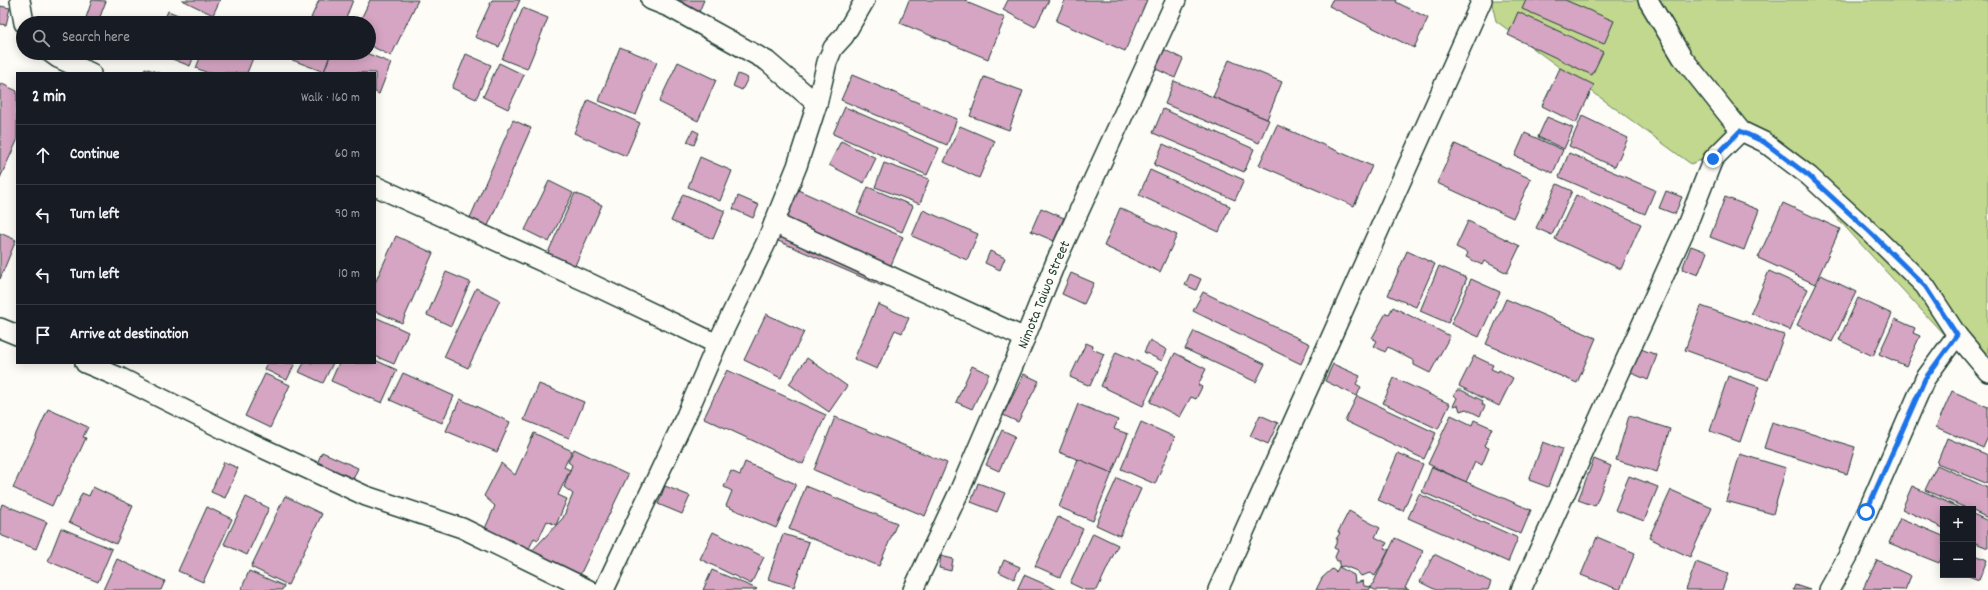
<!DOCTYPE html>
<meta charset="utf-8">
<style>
body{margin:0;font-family:Dekko,sans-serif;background:#242831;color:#f1f3f6}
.controls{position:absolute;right:12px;bottom:12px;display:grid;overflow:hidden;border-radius:0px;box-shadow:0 2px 10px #0003}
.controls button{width:36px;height:36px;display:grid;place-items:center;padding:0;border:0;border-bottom:1px solid #363941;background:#171b24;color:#f1f3f6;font:20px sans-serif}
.stop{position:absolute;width:12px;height:12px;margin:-9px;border:3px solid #1a73e8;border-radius:50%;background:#fff}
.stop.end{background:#1a73e8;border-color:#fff;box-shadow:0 1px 4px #0008}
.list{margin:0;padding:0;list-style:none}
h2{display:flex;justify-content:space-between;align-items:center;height:52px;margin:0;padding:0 16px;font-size:17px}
h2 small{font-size:13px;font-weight:400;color:#9ea1a6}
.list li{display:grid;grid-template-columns:26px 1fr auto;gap:12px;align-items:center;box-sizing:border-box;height:60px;padding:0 16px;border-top:1px solid #363941}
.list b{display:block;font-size:15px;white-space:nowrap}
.list em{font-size:13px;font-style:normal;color:#9ea1a6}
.icon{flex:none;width:22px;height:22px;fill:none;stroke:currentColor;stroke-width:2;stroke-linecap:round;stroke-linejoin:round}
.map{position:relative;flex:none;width:1988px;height:590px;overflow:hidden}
.search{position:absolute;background:#171b24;box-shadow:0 2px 10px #0003;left:16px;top:16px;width:360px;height:44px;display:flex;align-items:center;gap:10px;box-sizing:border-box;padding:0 14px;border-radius:22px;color:#9ea1a6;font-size:15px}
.panel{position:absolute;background:#171b24;box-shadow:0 2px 10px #0003;left:16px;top:72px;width:360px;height:292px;border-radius:0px}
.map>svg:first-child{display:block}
.green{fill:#c1d88e;stroke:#708a61}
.building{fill:#d6a5c3;stroke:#1f3d34}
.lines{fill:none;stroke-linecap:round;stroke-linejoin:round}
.minor-casing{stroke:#1f3d34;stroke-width:22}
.minor{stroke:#fdfcf7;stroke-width:19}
.route{stroke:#1a73e8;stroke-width:5}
.labels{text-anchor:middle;stroke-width:4;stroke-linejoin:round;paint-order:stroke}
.street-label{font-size:15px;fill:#1f3d34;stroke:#fdfcf7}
</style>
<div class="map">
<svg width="1988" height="590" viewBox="0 0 1988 590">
<rect width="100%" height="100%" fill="#fdfcf7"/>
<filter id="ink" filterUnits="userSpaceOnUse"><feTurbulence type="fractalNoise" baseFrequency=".025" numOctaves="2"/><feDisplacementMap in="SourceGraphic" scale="8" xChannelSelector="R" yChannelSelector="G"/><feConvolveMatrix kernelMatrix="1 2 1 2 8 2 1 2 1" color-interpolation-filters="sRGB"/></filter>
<g filter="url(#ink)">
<polygon class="green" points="1491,0 1988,0 1988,383 1762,136 1691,164 1496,21"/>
<g class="building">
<polygon points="92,0 106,1 98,22 86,18"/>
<polygon points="182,0 220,0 213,15"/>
<polygon points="319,0 353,0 344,23 323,23 311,18"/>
<polygon points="370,0 418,0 391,56 369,45 369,23 359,23"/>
<polygon points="492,0 520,0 499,47 475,37"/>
<polygon points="670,0 704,0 699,12"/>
<polygon points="909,0 967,0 966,2 1005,18 988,59 900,23"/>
<polygon points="1008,0 1049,0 1035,27 1003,10"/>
<polygon points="1065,0 1147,0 1125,51 1056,21"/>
<polygon points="1332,0 1397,0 1396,2 1428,18 1414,48 1329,6"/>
<polygon points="1526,0 1565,0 1614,21 1604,44 1522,9"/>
<polygon points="0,6 10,8 6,25 0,24"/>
<polygon points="523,8 548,18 527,69 502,59"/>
<polygon points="168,11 198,23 163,23"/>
<polygon points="1518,12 1603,52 1592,75 1508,35"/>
<polygon points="217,18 230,23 215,23"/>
<polygon points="620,47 657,62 636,115 599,101"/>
<polygon points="1163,49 1183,59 1175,78 1154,68"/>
<polygon points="157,53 195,53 190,66"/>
<polygon points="202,53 255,53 247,73 208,73 196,68"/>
<polygon points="274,53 331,53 324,72"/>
<polygon points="331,53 366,53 391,63 379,94 375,92 375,73 324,72"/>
<polygon points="466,54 491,65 476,99 452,88"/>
<polygon points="1229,60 1282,82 1267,119 1213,97"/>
<polygon points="678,62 716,80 698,121 659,102"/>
<polygon points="499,63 524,75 508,109 483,97"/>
<polygon points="145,68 159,73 143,73"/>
<polygon points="1560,68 1594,85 1576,123 1542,106"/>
<polygon points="738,74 748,78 742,90 733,86"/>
<polygon points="852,75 957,119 947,145 841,100"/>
<polygon points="984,77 1023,91 1009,130 970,116"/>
<polygon points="1174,81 1269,120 1259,143 1165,104"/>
<polygon points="0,83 17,91 17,141 0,178"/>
<polygon points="588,100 640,123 626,156 574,133"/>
<polygon points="845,107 939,148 927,175 833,134"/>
<polygon points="1163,109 1254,149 1244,172 1153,133"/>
<polygon points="1582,116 1628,138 1615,167 1569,146"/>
<polygon points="1547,117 1573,128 1564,149 1538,137"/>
<polygon points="513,120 531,128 487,228 469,220"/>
<polygon points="1277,125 1372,166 1354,206 1259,165"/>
<polygon points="960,126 995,141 979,178 944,162"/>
<polygon points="693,130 699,133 694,145 687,142"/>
<polygon points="1525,133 1563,150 1553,173 1515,156"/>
<polygon points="841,141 876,158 864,183 829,165"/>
<polygon points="1163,144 1244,180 1235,200 1154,165"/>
<polygon points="1455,144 1531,179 1513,218 1437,183"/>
<polygon points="1569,153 1655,190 1645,214 1559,177"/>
<polygon points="700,157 732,171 720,201 688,187"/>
<polygon points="884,163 929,179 920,204 875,187"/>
<polygon points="1150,170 1230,206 1219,232 1139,195"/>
<polygon points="549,181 573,193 549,242 525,230"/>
<polygon points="1557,184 1572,191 1552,235 1536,228"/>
<polygon points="868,187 913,206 902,232 857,213"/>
<polygon points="798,190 903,237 882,286 776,240"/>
<polygon points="1666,191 1682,197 1675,214 1659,208"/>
<polygon points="575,193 602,205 573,270 546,257"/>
<polygon points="683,194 725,211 713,239 671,221"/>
<polygon points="1576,195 1641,224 1621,269 1555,239"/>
<polygon points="738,196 759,205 753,218 733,209"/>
<polygon points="1725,197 1759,210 1744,250 1710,237"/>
<polygon points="1783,203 1840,229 1815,284 1758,258"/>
<polygon points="1041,208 1064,218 1054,241 1031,231"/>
<polygon points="1120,208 1177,235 1160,272 1104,246"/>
<polygon points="923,210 978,234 967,260 912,236"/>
<polygon points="1468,221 1520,246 1507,273 1484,261 1482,265 1466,257 1468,253 1456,247"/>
<polygon points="0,233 16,240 0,279"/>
<polygon points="396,236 433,253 402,323 375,311 375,283"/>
<polygon points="1691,246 1707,252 1698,275 1682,269"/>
<polygon points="990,251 1005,258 1000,270 985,263"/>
<polygon points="1407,251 1435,264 1416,307 1388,295"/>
<polygon points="1439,266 1467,278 1448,323 1420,311"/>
<polygon points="1769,271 1808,289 1790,330 1751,313"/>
<polygon points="446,272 470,282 451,326 427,315"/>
<polygon points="1071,273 1094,283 1084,304 1062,294"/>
<polygon points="1190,274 1201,279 1196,290 1185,285"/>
<polygon points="1821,275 1856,292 1832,342 1797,325"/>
<polygon points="1471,279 1500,292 1479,337 1451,324"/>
<polygon points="476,288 500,300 468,368 444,357"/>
<polygon points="1203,292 1310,344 1301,364 1193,311"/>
<polygon points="1858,298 1892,314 1873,356 1839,340"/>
<polygon points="1506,299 1596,338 1577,383 1486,344"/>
<polygon points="878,304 909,318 902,333 895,330 877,369 854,359"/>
<polygon points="1701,306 1784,335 1768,380 1685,350"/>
<polygon points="1393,307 1450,336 1430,373 1414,365 1414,361 1388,347 1385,352 1374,346 1377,341 1372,338 1386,313 1389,314"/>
<polygon points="766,314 804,332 781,378 744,360"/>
<polygon points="375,317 408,332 394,364 375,356"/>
<polygon points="1895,319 1915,328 1913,333 1920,336 1906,366 1879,354"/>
<polygon points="1194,331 1265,364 1256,382 1185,349"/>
<polygon points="1150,340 1167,350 1162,361 1144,352"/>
<polygon points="1086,343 1093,346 1092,349 1104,354 1090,386 1070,377"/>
<polygon points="1638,348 1657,355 1648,380 1629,372"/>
<polygon points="1116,352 1159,371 1143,406 1101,386"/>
<polygon points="1175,353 1206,369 1198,385 1202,387 1196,399 1191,397 1180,417 1150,402"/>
<polygon points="1474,356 1493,365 1491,369 1498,372 1499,370 1513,378 1499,406 1459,386"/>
<polygon points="807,358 847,386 829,412 789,384"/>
<polygon points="375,360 397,370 382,403 331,381 339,363 375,363"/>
<polygon points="267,363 295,363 287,380 264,369"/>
<polygon points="304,363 333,363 323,383 299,372"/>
<polygon points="1333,364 1360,376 1356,384 1361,387 1357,396 1325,381"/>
<polygon points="972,366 989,374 972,409 956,402"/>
<polygon points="727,370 826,415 803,464 704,418"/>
<polygon points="403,373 454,396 442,423 390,400"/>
<polygon points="265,374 290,385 270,428 245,416"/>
<polygon points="1024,374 1039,381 1018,422 1003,415"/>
<polygon points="1728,376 1759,387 1740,442 1710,431"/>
<polygon points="1394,378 1450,404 1438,429 1383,403"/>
<polygon points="539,384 584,402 569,438 524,420"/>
<polygon points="1457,390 1461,390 1483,401 1482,404 1485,406 1480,416 1466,409 1460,411 1458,405 1453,406 1457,398 1454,395"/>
<polygon points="1952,391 1988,407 1988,437 1983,448 1936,427"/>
<polygon points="1357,396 1436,433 1424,459 1345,421"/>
<polygon points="460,399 510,422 497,452 446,431"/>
<polygon points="1078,404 1118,420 1114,429 1128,434 1112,473 1059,452"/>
<polygon points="48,409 88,427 83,437 86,438 59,496 57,495 52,506 13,488"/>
<polygon points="1260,415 1278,423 1268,444 1250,436"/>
<polygon points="1451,415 1472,425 1474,420 1492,428 1484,446 1489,448 1482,465 1475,462 1466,482 1428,464"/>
<polygon points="1629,416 1670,429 1657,472 1616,460"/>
<polygon points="835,417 947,463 925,516 814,470"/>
<polygon points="1141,422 1175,437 1155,484 1121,469"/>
<polygon points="1772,422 1855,447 1847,474 1764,448"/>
<polygon points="1002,430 1015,436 999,471 986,465"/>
<polygon points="534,433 572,451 564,467 570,470 558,495 567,499 556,525 547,521 538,540 534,538 526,555 482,535 495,506 484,496 501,463 515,475"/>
<polygon points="1947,438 1988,455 1988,484 1937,463"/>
<polygon points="1543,442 1562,449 1548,487 1529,480"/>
<polygon points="574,449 628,475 579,577 527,556 563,518 573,494 564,487 572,465 568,462"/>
<polygon points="322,452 358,468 351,484 315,468"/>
<polygon points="1398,453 1423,464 1403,511 1378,500"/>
<polygon points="1740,454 1786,468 1773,514 1726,501"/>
<polygon points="1078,459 1112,473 1093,521 1059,507"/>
<polygon points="1594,459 1611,466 1595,506 1578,500"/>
<polygon points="224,462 238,468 225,498 211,492"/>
<polygon points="745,462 796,484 776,528 726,506 732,491 724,487 731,471 740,475"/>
<polygon points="1937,465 1988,488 1988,518 1973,511 1973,509 1968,509 1925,490"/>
<polygon points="1432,467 1531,510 1521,534 1422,492"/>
<polygon points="1629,476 1658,487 1644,521 1615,510"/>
<polygon points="1117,478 1141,489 1120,536 1096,525"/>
<polygon points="978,483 1005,493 997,512 971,502"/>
<polygon points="665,486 690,496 682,514 658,504"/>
<polygon points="806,486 897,523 879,566 789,529"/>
<polygon points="1912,486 1962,509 1943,509 1943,528 1902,509"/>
<polygon points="93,487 133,506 116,544 69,522 82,493 89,496"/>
<polygon points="1671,490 1712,508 1690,557 1649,538"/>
<polygon points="1419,494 1518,538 1508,562 1408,518"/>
<polygon points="285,496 322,514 288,585 251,567"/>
<polygon points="246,497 269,508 247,555 224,544"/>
<polygon points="2,504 47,522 36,549 0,535 0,510"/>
<polygon points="207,507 232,519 203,582 178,571"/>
<polygon points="1349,511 1380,528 1375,537 1387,543 1384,548 1389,550 1375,576 1370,573 1361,576 1357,571 1344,566 1339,567 1340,561 1337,561 1335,557 1338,550 1334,548 1338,539 1336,539 1340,533 1338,532"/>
<polygon points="1973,514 1988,521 1988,548 1973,542"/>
<polygon points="1058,517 1083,529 1060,577 1035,566"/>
<polygon points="1900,518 1943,536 1943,554 1939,563 1889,543"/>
<polygon points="61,528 112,549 98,582 48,561"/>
<polygon points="713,532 764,557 751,584 700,559"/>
<polygon points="1093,533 1118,545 1097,590 1085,590 1070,583"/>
<polygon points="783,534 809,542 794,587 768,579"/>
<polygon points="1597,537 1635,553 1620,590 1581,575"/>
<polygon points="1395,538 1423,551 1405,588 1409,590 1375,590 1371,588"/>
<polygon points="1434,554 1491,582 1488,590 1436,590 1420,582"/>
<polygon points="1973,554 1987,560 1979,580 1966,575 1973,575"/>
<polygon points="941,556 953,559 951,571 939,568"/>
<polygon points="117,559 165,581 161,590 103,590"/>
<polygon points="1004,560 1020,567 1014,579 999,572"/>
<polygon points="1877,560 1911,576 1905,590 1863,589"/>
<polygon points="1696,562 1728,574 1722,590 1686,590"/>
<polygon points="1339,567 1354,575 1355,583 1363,581 1364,586 1371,587 1369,590 1316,590 1322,578 1332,569 1336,572"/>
<polygon points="712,570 757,589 756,590 703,590"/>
<polygon points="249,571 284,586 282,590 241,590"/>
<polygon points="1024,575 1040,582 1057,590 1017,590"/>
<polygon points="1795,585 1810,590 1793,590"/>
</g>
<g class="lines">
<g class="minor-casing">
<g id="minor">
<polyline points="20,0 24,23"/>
<polyline points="651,0 671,8 767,61 817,104"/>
<polyline points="1648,0 1682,57 1741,131 1764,142 1809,176 1871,233 1925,286 1957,335 1988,372"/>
<polyline points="51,53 58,58 91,73"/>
<polyline points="375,186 585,281 717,344"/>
<polyline points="774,223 1025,338"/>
<polyline points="0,328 17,335"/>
<polyline points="85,363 121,378 245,440 366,496 462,528 589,590"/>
<polyline points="604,590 686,416 717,344 766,243 797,166 817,104 827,62 833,48 844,36 865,0"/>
<path id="s1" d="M913,590L959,492L1025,338L1057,259L1176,0"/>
<polyline points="1218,590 1482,0"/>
<polyline points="1521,590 1687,225 1713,159 1741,131"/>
<polyline points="1829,590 1848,556 1925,379 1957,335"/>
</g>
</g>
<use href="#minor" class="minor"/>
</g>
</g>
<g class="lines" filter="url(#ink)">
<polyline class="route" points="1713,159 1740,131 1764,142 1809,176 1871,233 1925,286 1957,335 1925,379 1866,512"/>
</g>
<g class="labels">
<g class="street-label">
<text dy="5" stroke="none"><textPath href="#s1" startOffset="323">Nimota Taiwo Street</textPath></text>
</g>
</g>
</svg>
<div class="controls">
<button>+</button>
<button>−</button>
</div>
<div class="stop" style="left:1866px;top:512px"></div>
<div class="stop end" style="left:1713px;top:159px"></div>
<div class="search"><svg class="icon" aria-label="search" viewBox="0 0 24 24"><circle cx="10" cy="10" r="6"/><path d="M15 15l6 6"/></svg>Search here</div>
<section class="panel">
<h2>2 min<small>Walk · 160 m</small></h2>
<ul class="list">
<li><svg class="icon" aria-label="ahead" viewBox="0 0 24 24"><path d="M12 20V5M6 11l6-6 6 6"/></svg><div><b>Continue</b></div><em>60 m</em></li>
<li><svg class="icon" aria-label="left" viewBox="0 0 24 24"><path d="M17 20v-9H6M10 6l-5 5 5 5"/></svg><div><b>Turn left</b></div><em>90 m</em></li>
<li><svg class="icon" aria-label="left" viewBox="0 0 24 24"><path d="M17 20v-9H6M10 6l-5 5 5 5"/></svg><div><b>Turn left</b></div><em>10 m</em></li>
<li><svg class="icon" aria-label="arrive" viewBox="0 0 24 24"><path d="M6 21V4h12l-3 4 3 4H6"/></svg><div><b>Arrive at destination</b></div></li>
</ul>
</section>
</div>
